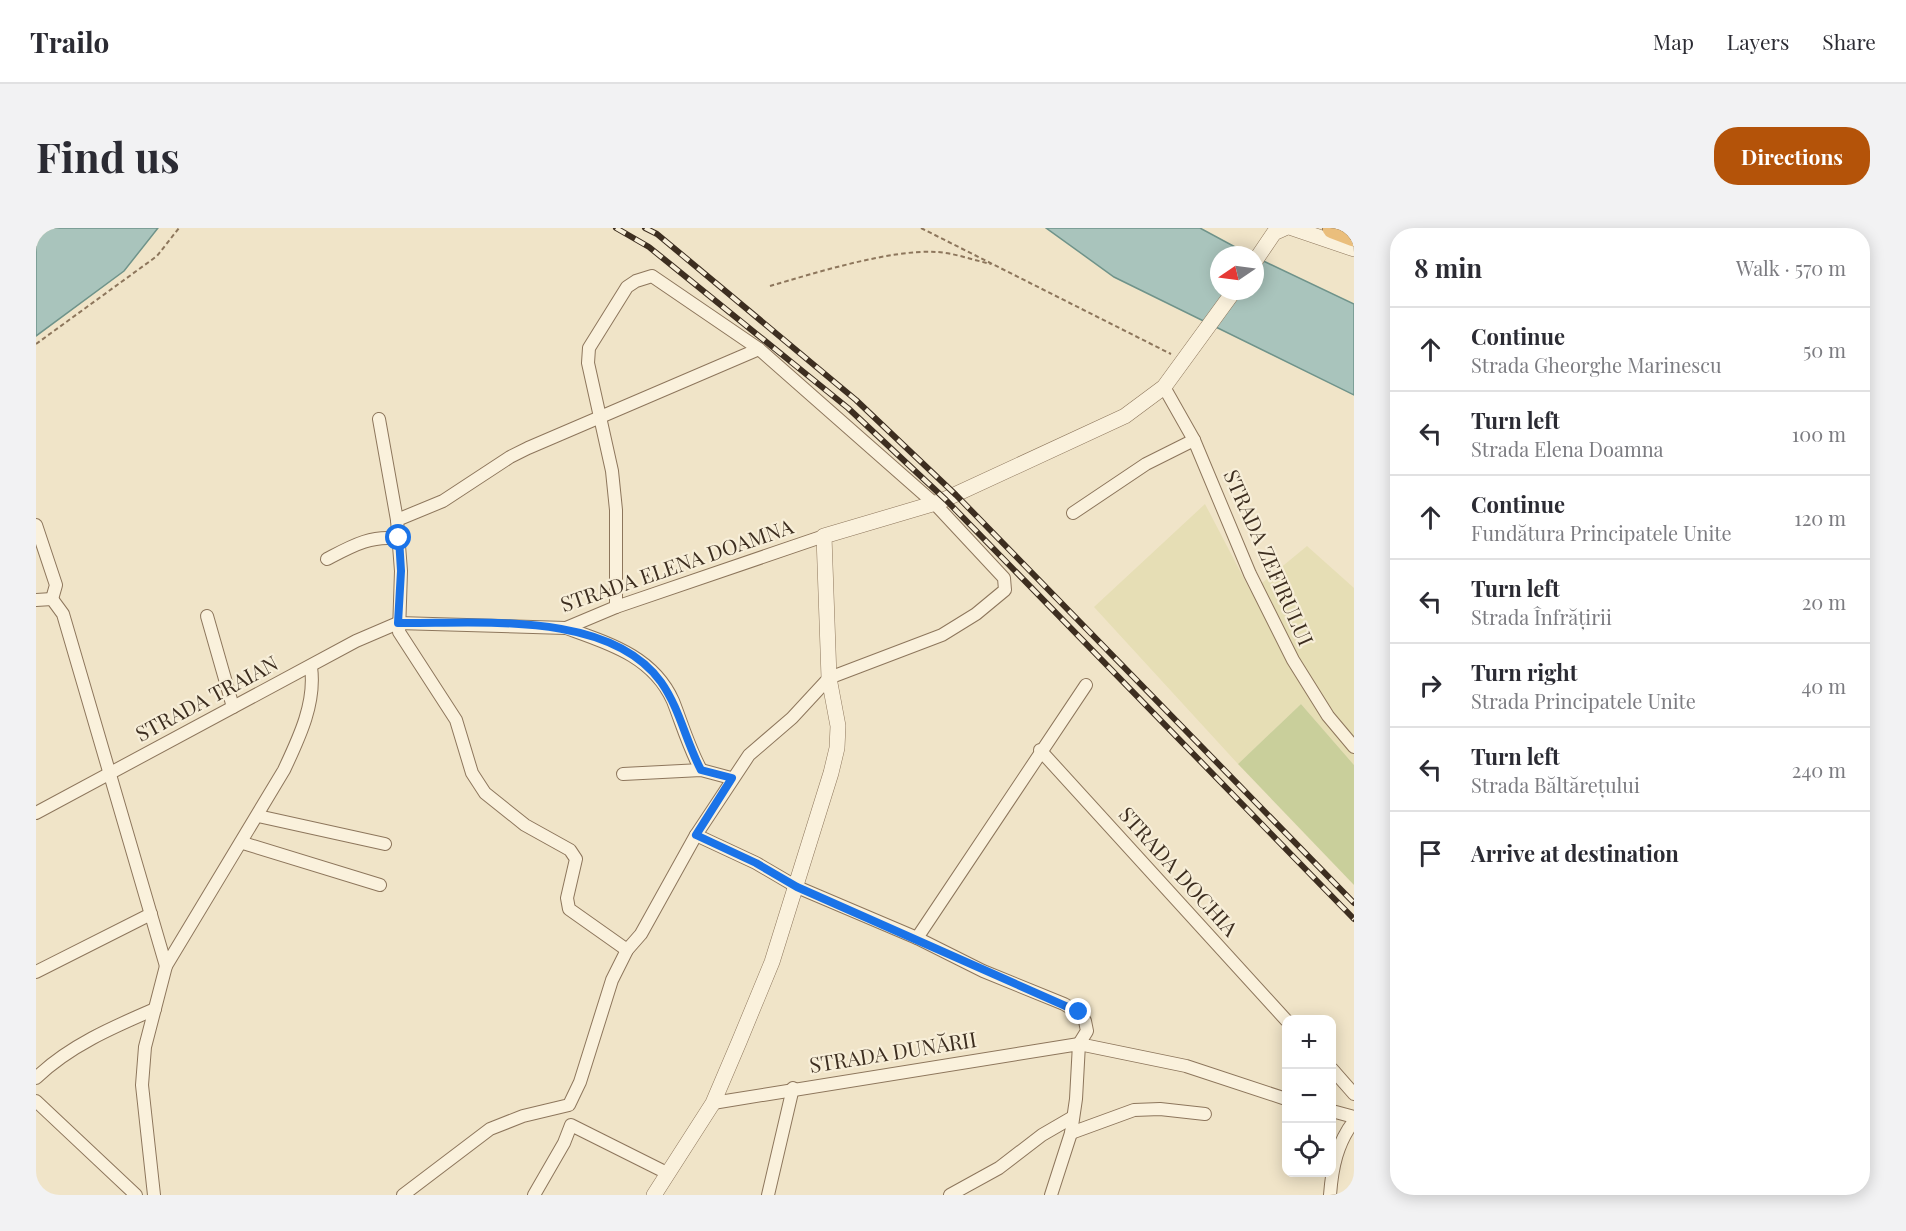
<!DOCTYPE html>
<meta charset="utf-8">
<style>
body{margin:0;font-family:"Playfair Display",serif;background:#f2f2f3;color:#2b2b33}
.controls{position:absolute;right:18px;bottom:18px;display:grid;overflow:hidden;border-radius:12px;box-shadow:0 3px 15px #0003}
.controls button{width:54px;height:54px;display:grid;place-items:center;padding:0;border:0;border-bottom:2px solid #e1e1e2;background:#fff;color:#2b2b33;font:30px sans-serif}
.compass{position:absolute;left:1174px;top:18px;width:54px;height:54px;border-radius:50%;background:#fff;box-shadow:0 3px 15px #0003;rotate:257deg}
.stop{position:absolute;width:18px;height:18px;margin:-14px;border:4px solid #1a73e8;border-radius:50%;background:#fff}
.stop.end{background:#1a73e8;border-color:#fff;box-shadow:0 2px 6px #0008}
.list{margin:0;padding:0;list-style:none}
h2{display:flex;justify-content:space-between;align-items:center;height:78px;margin:0;padding:0 24px;font-size:26px}
h2 small{font-size:20px;font-weight:400;color:#7c7c81}
.list li{display:grid;grid-template-columns:39px 1fr auto;gap:18px;align-items:center;box-sizing:border-box;height:84px;padding:0 24px;border-top:2px solid #e1e1e2}
.list b{display:block;font-size:22px;white-space:nowrap}
.list p{margin:0;font-size:20px;white-space:nowrap;color:#7c7c81}
.list em{font-size:20px;font-style:normal;color:#7c7c81}
.icon{flex:none;width:33px;height:33px;fill:none;stroke:currentColor;stroke-width:2;stroke-linecap:round;stroke-linejoin:round}
.map{position:relative;flex:none;width:1318px;height:967px;overflow:hidden;border-radius:24px}
header{display:flex;align-items:center;gap:36px;box-sizing:border-box;height:84px;padding:0 30px;background:#fff;border-bottom:2px solid #e1e1e2}
header strong{font-size:28px}
nav{display:flex;gap:33px;margin-inline-start:auto;font-size:21px}
.intro{display:flex;align-items:center;justify-content:space-between;box-sizing:border-box;height:144px;padding:0 36px}
h1{margin:0;font-size:42px}
.button{padding:15px 27px;border-radius:24px;background:#b45309;color:#fff;font-size:21px;font-weight:700}
main{display:flex;gap:36px;padding:0 36px}
aside{flex:1;background:#fff;border-radius:24px;box-shadow:0 3px 15px #0003}
.map>svg:first-child{display:block}
.farmland{fill:#e6deb5}
.green{fill:#c9cf9b}
.water{fill:#a9c4bc;stroke:#6f938a;stroke-width:1.5}
.lines{fill:none;stroke-linecap:round;stroke-linejoin:round}
.minor-casing{stroke:#8d765c;stroke-width:14}
.tertiary-casing{stroke:#8d765c;stroke-width:16}
.trunk-casing{stroke:#5b4430;stroke-width:22}
.path{stroke:#8d765c;stroke-width:2;stroke-dasharray:4.5 3;stroke-linecap:butt}
.minor{stroke:#faf1dc;stroke-width:12}
.tertiary{stroke:#faf1dc;stroke-width:15}
.trunk{stroke:#eabe7c;stroke-width:21}
.rail-casing{stroke:#3d2e20;stroke-width:6}
.rail{stroke:#f7eed8;stroke-width:4;stroke-dasharray:11;stroke-linecap:butt}
.route{stroke:#1a73e8;stroke-width:8}
.labels{text-anchor:middle;stroke-width:4.5;stroke-linejoin:round;paint-order:stroke}
.street-label{font-size:21px;fill:#3d2e20;stroke:#f7eed8}
</style>
<header>
<strong>Trailo</strong>
<nav><a>Map</a><a>Layers</a><a>Share</a></nav>
</header>
<div class="intro"><h1>Find us</h1><a class="button">Directions</a></div>
<main>
<div class="map">
<svg width="1318" height="967" viewBox="0 0 1318 967">
<rect width="100%" height="100%" fill="#f0e4c8"/>
<polygon class="farmland" points="1169,276 1215,364 1271,318 1318,360 1318,537 1265,476 1202,536 1058,379"/>
<polygon class="green" points="1265,476 1318,537 1318,657 1202,536"/>
<g class="water">
<polygon points="0,0 122,0 88,43 0,108"/>
<polygon points="1010,0 1164,0 1214,27 1183,27 1183,63 1219,63 1219,29 1318,76 1318,167 1078,49"/>
</g>
<g class="lines">
<g class="minor-casing">
<g id="minor">
<polyline points="1128,159 1158,212 1214,346 1257,432 1292,488 1318,519"/>
<polyline points="343,191 361,292 365,343 363,404 420,492 436,545 449,565 489,597 534,622 540,631 531,670 533,681 591,722"/>
<polyline points="1037,285 1110,236 1158,212"/>
<polyline points="361,292 407,273 474,229 492,220 723,121"/>
<polyline points="0,297 20,357 16,371"/>
<path d="M291,331C314,319 336,306 363,311"/>
<polyline points="0,372 16,371 27,386 130,738"/>
<polyline points="171,388 197,479"/>
<path d="M530,400C572,415 617,428 637,473C646,496 653,520 665,542"/>
<polyline points="1004,522 1250,792"/>
<polyline points="587,546 665,542 695,550"/>
<polyline points="0,585 320,413 362,395 530,400 580,379 788,308"/>
<polyline points="222,588 349,616"/>
<polyline points="660,607 720,635 761,659 881,710 947,743 1028,776 1043,785 1049,793 1051,803 1043,816 1150,838 1250,871"/>
<polyline points="207,615 344,657"/>
<polyline points="881,710 1050,457"/>
<polyline points="0,744 115,686"/>
<polyline points="1296,841 1318,866"/>
<path d="M0,850C33,818 77,799 119,781"/>
<polyline points="0,873 100,967"/>
<polyline points="677,875 1043,816 1040,871 1035,905 1015,967"/>
<polyline points="1296,883 1318,889"/>
<polyline points="1035,905 1098,882 1124,881 1169,886"/>
<path d="M118,967L106,857L109,819L130,738L248,542C263,510 280,475 275,439"/>
<polyline points="367,967 454,901 487,888 533,877 544,854 576,752 591,722 605,706 660,607 713,527 756,490 793,450 906,407 940,386 969,362 968,350 899,276 723,121 616,48 600,53 591,59 553,120 552,135 576,243 580,282 580,379"/>
<polyline points="498,967 528,915 535,897 631,945"/>
<polyline points="732,967 757,860"/>
<polyline points="914,967 963,940 1006,907 1037,889"/>
<path d="M1294,967C1296,940 1301,915 1318,893"/>
</g>
</g>
<g class="tertiary-casing">
<g id="tertiary">
<polyline points="1256,0 1318,21"/>
<polyline points="1219,33 1238,5 1249,0"/>
<polyline points="618,967 677,875 703,814 736,734 795,545 801,520 802,498 793,450 788,308 903,274 1089,188 1128,159 1198,63"/>
</g>
</g>
<g class="trunk-casing">
<polyline id="trunk" points="1297,0 1318,8"/>
</g>
<g class="path">
<polyline points="885,0 1135,126"/>
<path d="M734,58C779,45 855,21 901,24C918,25 937,32 955,36"/>
<polyline points="0,116 121,28 143,0"/>
</g>
<use href="#minor" class="minor"/>
<use href="#tertiary" class="tertiary"/>
<use href="#trunk" class="trunk"/>
<g class="rail-casing">
<g id="rail">
<polyline points="580,0 613,19 812,180 910,272 1318,691"/>
<polyline points="609,0 621,6 820,172 920,267 1318,675"/>
</g>
</g>
<use href="#rail" class="rail"/>
</g>
<g class="lines">
<path class="route" d="M363,310L365,343L362,395C442,396 573,382 625,454C644,481 650,514 665,542L696,550L660,607L720,635L761,659L1043,784"/>
</g>
<g class="labels">
<g class="street-label">
<text transform="translate(1232 330) rotate(66)" y="7">STRADA ZEFIRULUI</text>
<text transform="translate(641 338) rotate(-19)" y="7">STRADA ELENA DOAMNA</text>
<text transform="translate(171 471) rotate(-28)" y="7">STRADA TRAIAN</text>
<text transform="translate(1142 644) rotate(48)" y="7">STRADA DOCHIA</text>
<text transform="translate(857 825) rotate(-9)" y="7">STRADA DUNĂRII</text>
</g>
</g>
</svg>
<div class="controls">
<button>+</button>
<button>−</button>
<button><svg class="icon" aria-label="locate" viewBox="0 0 24 24"><circle cx="12" cy="12" r="6"/><path d="M12 2v4M12 18v4M2 12h4M18 12h4"/></svg></button>
</div>
<svg class="compass" viewBox="-18 -18 36 36"><path d="M0-13l5 13h-10z" fill="#e53935"/><path d="M0 13l5-13h-10z" fill="#7c7c81"/></svg>
<div class="stop" style="left:363px;top:310px"></div>
<div class="stop end" style="left:1043px;top:784px"></div>
</div>
<aside>
<h2>8 min<small>Walk · 570 m</small></h2>
<ul class="list">
<li><svg class="icon" aria-label="ahead" viewBox="0 0 24 24"><path d="M12 20V5M6 11l6-6 6 6"/></svg><div><b>Continue</b><p>Strada Gheorghe Marinescu</p></div><em>50 m</em></li>
<li><svg class="icon" aria-label="left" viewBox="0 0 24 24"><path d="M17 20v-9H6M10 6l-5 5 5 5"/></svg><div><b>Turn left</b><p>Strada Elena Doamna</p></div><em>100 m</em></li>
<li><svg class="icon" aria-label="ahead" viewBox="0 0 24 24"><path d="M12 20V5M6 11l6-6 6 6"/></svg><div><b>Continue</b><p>Fundătura Principatele Unite</p></div><em>120 m</em></li>
<li><svg class="icon" aria-label="left" viewBox="0 0 24 24"><path d="M17 20v-9H6M10 6l-5 5 5 5"/></svg><div><b>Turn left</b><p>Strada Înfrățirii</p></div><em>20 m</em></li>
<li><svg class="icon" aria-label="right" viewBox="0 0 24 24"><path d="M7 20v-9h11M14 6l5 5-5 5"/></svg><div><b>Turn right</b><p>Strada Principatele Unite</p></div><em>40 m</em></li>
<li><svg class="icon" aria-label="left" viewBox="0 0 24 24"><path d="M17 20v-9H6M10 6l-5 5 5 5"/></svg><div><b>Turn left</b><p>Strada Băltărețului</p></div><em>240 m</em></li>
<li><svg class="icon" aria-label="arrive" viewBox="0 0 24 24"><path d="M6 21V4h12l-3 4 3 4H6"/></svg><div><b>Arrive at destination</b></div></li>
</ul>
</aside>
</main>
